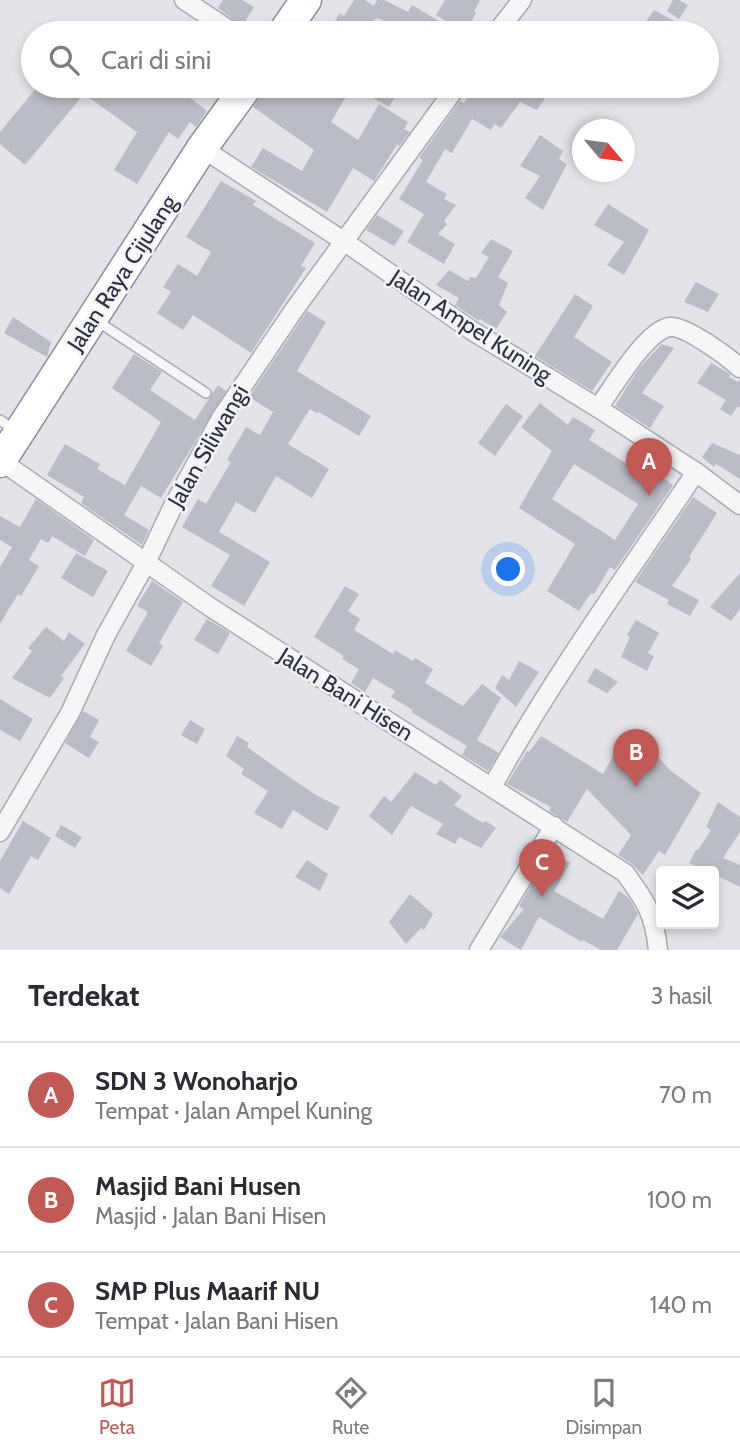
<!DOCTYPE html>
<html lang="id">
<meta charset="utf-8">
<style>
body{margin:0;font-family:Cabin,sans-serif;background:#f2f2f3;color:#2b2b33}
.controls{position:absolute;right:21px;bottom:21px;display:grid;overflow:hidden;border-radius:7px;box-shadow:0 4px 10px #0003}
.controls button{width:63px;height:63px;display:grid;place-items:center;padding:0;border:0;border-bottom:2px solid #e1e1e2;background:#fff;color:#2b2b33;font:35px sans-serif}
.compass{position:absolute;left:572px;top:119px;width:63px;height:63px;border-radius:50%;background:#fff;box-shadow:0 4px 10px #0003;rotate:119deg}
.you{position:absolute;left:509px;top:570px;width:24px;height:24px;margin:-18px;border:5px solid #fff;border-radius:50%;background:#1a73e8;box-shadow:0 0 0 10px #1a73e833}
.badge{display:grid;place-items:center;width:46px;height:46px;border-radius:50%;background:#c15955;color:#fff;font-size:23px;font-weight:700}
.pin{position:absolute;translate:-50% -58px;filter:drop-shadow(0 2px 4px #0008)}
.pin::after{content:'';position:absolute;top:37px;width:24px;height:21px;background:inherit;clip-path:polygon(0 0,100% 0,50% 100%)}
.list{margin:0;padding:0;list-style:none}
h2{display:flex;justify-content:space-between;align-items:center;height:91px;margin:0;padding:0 28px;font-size:30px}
h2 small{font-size:23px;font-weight:400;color:#7c7c81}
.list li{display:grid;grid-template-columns:46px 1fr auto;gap:21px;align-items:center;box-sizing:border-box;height:105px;padding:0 28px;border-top:2px solid #e1e1e2}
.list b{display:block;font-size:26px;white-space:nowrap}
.list p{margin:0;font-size:23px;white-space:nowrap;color:#7c7c81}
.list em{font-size:23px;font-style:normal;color:#7c7c81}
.icon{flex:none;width:38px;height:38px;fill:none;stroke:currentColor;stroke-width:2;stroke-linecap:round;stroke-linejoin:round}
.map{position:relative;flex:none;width:740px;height:950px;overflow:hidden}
.search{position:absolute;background:#fff;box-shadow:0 4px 10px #0003;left:21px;right:21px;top:21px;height:77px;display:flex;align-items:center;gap:18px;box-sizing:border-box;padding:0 24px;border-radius:38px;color:#7c7c81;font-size:26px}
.sheet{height:406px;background:#fff}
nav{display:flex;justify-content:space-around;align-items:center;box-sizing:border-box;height:98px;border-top:2px solid #e1e1e2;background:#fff;font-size:19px;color:#7c7c81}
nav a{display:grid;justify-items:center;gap:4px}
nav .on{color:#c15955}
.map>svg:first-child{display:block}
.building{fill:#bbbdc6;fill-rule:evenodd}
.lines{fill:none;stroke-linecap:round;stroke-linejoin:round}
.service-casing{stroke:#a8aab4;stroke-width:12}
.minor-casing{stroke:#a8aab4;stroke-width:21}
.trunk-casing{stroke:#8c909f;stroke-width:33}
.service{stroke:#f5f6f8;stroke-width:9}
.minor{stroke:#f5f6f8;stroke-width:18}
.trunk{stroke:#fff;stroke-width:30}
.labels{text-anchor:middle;stroke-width:5;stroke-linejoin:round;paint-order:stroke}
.street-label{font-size:23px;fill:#2c3040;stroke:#f2f3f7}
</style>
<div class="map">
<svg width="740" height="950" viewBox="0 0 740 950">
<rect width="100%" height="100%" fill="#e3e4ea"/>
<g class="building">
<polygon points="223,0 242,0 254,7 242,26 218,8"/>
<polygon points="354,0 365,0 374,6 377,0 384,0 408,12 412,5 444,24 439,33 406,33 383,20 376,18 366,33 328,33 340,13 344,16"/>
<polygon points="445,0 480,0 474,12 476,13 465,32 436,15"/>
<polygon points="673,0 679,0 688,5 679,19 667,11"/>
<polygon points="654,10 674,21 666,33 638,33"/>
<polygon points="196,22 214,33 189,33"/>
<polygon points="38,86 194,86 188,96 207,111 196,127 190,122 178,139 169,132 137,184 114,170 137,132 84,94 25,165 0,144 0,132"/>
<polygon points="266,86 352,86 331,122 358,140 379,104 408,122 404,129 410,132 399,146 397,145 374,181 353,168 327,212 251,167 263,148 302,171 314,150 253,107"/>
<polygon points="353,86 387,86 398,92 389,107"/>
<polygon points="475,86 524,86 545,98 537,110 520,102 501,128 494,124 491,130 472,119 452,153 445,149 426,182 447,194 444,199 456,205 444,221 447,224 438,234 455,244 444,264 407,242 424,214 399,199 423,160 419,158 460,101 464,103"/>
<polygon points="540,135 563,151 559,159 567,164 543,210 525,198 540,176 520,166"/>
<polygon points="221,181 256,201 253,205 315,243 301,266 306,268 251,353 193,315 183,330 157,313 171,292 163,287 178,264 197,276 211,252 186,237"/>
<polygon points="608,204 649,230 624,275 607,265 624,242 594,225"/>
<polygon points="377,215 404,231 394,246 366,230"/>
<polygon points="491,239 513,251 498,277 508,283 499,305 507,312 496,329 480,319 479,321 455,305 459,298 436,285 449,270 468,281 470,277 476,278 489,257 481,253"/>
<polygon points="696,282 719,294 708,312 684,302"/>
<polygon points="575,294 593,306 574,337 612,362 592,391 535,356"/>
<polygon points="307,311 326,322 297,371 371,416 359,436 319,412 317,413 310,409 288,444 329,469 312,498 276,476 255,513 236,502 219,532 270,562 244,606 211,586 230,555 182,527 198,499 206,504 231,462 227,460 246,427 260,435 273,412 249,397"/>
<polygon points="13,317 51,342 47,357 4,333"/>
<polygon points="662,344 674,348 642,393 664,406 650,428 615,406 639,368"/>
<polygon points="134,354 162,372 150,390 195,420 218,385 226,391 161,498 141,486 124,515 149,530 142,545 81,503 84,497 47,475 65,444 100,464 97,469 125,485 161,422 112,388"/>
<polygon points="711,363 727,372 731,375 729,377 738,382 740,379 740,408 738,406 731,416 720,409 726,400 697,383"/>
<path d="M540,403L568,425L573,417L595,430L589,440L655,481L659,475L673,485L615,570L610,567L594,594L591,593L579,611L547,591L575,544L519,508L552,451L521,427ZM574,464L638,504L615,540L552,499Z"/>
<polygon points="506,404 523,416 495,456 478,443"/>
<polygon points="712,443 740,455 740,479 716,464 714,467 702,457"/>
<polygon points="693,497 717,513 689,557 691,559 672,586 699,600 690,616 667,604 669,600 635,582"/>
<polygon points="36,499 94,540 85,556 52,536 48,543 41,539 29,560 39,566 21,596 18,594 0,624 0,567 12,547 0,540 0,516 20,527"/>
<polygon points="76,553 108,571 93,597 61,578"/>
<polygon points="740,573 740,609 731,621 710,607"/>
<polygon points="152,581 183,602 159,643 163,646 151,666 126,651 148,612 137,606"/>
<polygon points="345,586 359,594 348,611 360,619 354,630 393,654 395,650 413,661 415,658 433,669 425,683 463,706 482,684 501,698 477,740 499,753 488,771 462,755 467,746 411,712 413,710 391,697 395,691 373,678 365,692 351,683 359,669 342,659 344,656 314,637"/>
<polygon points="207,619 230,633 218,654 194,640"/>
<polygon points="636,620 659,633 648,653 654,656 647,671 621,657 630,637 627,635"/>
<polygon points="46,627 64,641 69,632 85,644 61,676 64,678 50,698 12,678 32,651 28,648"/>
<polygon points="519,661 539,672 516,707 495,688 502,675 509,680"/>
<polygon points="595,668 618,682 607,693 587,682"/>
<polygon points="0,699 33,719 20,741 0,730"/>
<polygon points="83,711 99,720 90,737 99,742 89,758 65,743"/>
<polygon points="190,720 205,729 197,744 181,735"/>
<polygon points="237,736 249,743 247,747 285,774 316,795 340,807 327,831 293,810 282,829 254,813 268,791 241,774 244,769 226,756"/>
<polygon points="541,736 603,774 624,736 648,750 650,748 671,771 701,793 665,855 659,851 643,875 632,864 618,855 631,835 587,789 567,822 549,811 551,807 507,784 527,751 529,752"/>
<polygon points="415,772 436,785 440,780 462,796 454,805 483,823 486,821 496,828 481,848 459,837 455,844 436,834 443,824 411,806 392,835 369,816 384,796 391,802"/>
<polygon points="718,802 740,817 740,832 723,858 740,865 740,887 714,874 714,871 706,871 689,863 696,850 698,850 711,830 706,827"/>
<polygon points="23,821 51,838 38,860 31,856 9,894 0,888 0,861"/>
<polygon points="61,825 82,837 75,848 55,836"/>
<polygon points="551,852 570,863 554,891 603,919 619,891 629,898 638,914 617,950 601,950 583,940 582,942 539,917 521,950 500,937 524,909 519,906"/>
<polygon points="307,860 328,874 320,891 295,877"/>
<polygon points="410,894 433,914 424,930 421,928 406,944 389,922"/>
</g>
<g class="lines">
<g class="service-casing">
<g id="service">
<polyline points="97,321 206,393"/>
<polyline points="0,420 16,431"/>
</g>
</g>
<g class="minor-casing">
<g id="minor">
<polyline points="184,0 234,33"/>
<polyline points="496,33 522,0"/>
<polyline points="202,148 345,242 471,330 598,408 696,472 740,505"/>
<path d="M598,408C612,389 646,330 670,327C685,325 728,357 740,368"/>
<path d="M1,461L210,607L625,873C646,902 654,913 658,950"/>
<path d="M492,787C553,677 626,576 696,472"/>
<polyline points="0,832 70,713 106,635 146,563 173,506 221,418 294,310 457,86"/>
<polyline points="479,950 554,826"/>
</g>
</g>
<g class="trunk-casing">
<g id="trunk">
<polyline points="283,33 306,0"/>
<polyline points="0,462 202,148 247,86"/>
</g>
</g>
<use href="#service" class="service"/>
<use href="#minor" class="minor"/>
<use href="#trunk" class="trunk"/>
</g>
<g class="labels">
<g class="street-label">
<text transform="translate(122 273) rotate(-57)" y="8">Jalan Raya Cijulang</text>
<text transform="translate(471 326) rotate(33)" y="8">Jalan Ampel Kuning</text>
<text transform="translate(208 446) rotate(-60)" y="8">Jalan Siliwangi</text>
<text transform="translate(346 694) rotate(32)" y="8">Jalan Bani Hisen</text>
</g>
</g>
</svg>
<div class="controls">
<button><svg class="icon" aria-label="layers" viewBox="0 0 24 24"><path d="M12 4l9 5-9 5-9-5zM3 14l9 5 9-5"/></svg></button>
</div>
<svg class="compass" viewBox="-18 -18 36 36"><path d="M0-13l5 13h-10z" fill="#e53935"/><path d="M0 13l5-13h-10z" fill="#7c7c81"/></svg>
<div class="you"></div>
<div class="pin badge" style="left:649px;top:496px">A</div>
<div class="pin badge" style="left:636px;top:787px">B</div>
<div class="pin badge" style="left:542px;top:897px">C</div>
<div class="search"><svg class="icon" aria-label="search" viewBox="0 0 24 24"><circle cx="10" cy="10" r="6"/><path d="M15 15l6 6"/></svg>Cari di sini</div>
</div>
<section class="sheet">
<h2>Terdekat<small>3 hasil</small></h2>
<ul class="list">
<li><span class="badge">A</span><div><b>SDN 3 Wonoharjo</b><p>Tempat · Jalan Ampel Kuning</p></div><em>70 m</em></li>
<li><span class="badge">B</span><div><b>Masjid Bani Husen</b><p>Masjid · Jalan Bani Hisen</p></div><em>100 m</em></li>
<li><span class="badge">C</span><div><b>SMP Plus Maarif NU</b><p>Tempat · Jalan Bani Hisen</p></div><em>140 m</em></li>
</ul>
</section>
<nav>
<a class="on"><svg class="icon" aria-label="map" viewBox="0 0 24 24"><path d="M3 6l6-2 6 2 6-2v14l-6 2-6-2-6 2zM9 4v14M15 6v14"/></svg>Peta</a>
<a><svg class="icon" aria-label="directions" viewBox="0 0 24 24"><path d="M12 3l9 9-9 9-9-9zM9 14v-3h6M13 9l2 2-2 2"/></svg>Rute</a>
<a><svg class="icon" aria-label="saved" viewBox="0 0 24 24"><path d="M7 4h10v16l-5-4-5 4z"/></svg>Disimpan</a>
</nav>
